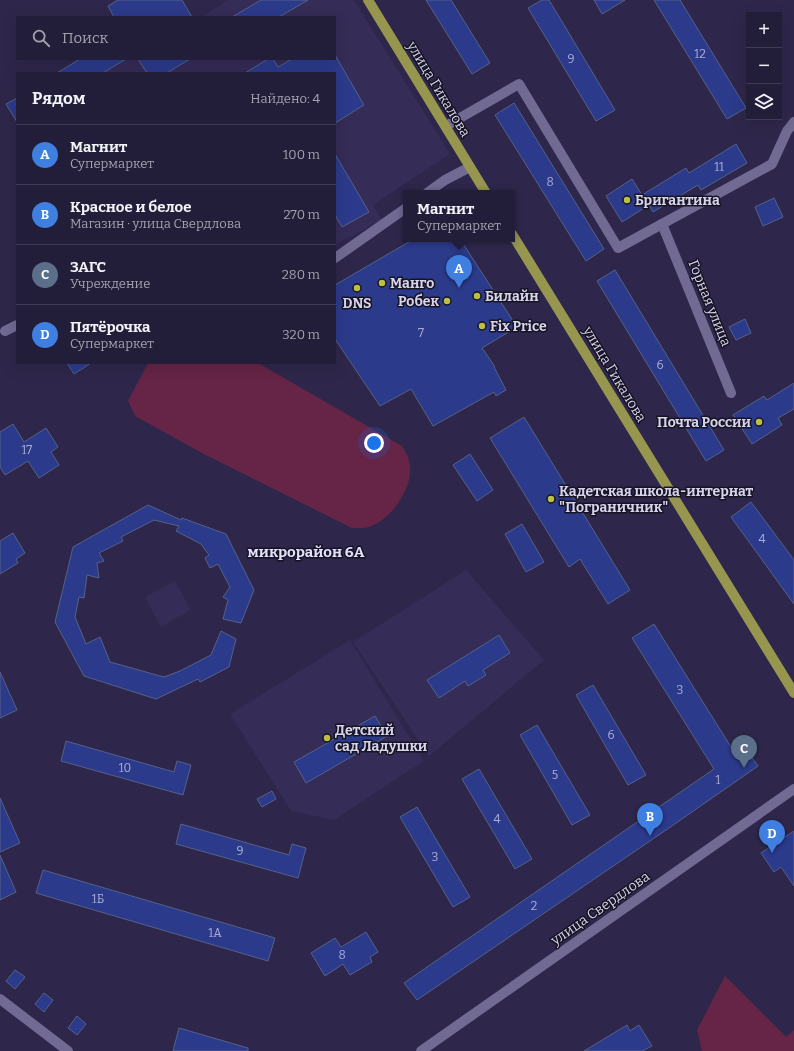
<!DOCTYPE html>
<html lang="ru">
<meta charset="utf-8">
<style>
body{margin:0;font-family:Bitter,serif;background:#2e2a43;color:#f1f3f6}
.controls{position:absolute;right:12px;top:12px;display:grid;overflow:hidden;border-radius:0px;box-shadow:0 4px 16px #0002}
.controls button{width:36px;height:36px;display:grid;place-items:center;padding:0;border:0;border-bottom:1px solid #3f3b53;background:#221d38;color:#f1f3f6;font:20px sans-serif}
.you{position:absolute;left:374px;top:443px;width:14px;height:14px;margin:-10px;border:3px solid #fff;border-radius:50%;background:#1a73e8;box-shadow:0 0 0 6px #1a73e833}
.badge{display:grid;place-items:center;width:26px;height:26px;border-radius:50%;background:#bbc044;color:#fff;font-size:13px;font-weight:700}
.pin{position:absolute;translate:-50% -33px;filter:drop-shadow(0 1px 2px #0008)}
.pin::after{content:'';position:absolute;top:21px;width:14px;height:12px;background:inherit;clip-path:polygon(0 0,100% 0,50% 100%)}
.popup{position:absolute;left:403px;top:190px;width:112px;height:52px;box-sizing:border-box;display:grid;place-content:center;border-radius:0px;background:#221d38;filter:drop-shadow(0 1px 3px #0005);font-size:13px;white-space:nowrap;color:#a2a2ae}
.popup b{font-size:15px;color:#f1f3f6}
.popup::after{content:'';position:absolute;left:50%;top:100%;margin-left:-8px;border:8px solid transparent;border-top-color:#221d38}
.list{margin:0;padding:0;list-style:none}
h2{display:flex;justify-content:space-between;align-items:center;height:52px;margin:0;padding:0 16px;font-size:17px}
h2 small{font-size:13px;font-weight:400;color:#a2a2ae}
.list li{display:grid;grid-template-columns:26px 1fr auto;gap:12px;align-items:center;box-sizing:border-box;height:60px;padding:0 16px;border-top:1px solid #3f3b53}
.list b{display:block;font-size:15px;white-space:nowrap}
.list p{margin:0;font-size:13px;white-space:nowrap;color:#a2a2ae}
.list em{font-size:13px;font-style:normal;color:#a2a2ae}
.icon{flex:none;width:22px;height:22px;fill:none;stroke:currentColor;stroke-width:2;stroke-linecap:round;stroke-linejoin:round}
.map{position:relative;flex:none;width:794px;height:1051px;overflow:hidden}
.search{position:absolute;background:#221d38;box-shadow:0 4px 16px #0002;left:16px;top:16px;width:320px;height:44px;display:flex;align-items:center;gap:10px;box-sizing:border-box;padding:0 14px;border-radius:0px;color:#a2a2ae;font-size:15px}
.panel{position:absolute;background:#221d38;box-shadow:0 4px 16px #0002;left:16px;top:72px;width:320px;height:292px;border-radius:0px}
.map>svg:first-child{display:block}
.built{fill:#352c57}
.green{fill:#662446}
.building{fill:#2c3a8b;stroke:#556187}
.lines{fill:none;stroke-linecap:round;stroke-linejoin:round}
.minor{stroke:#716b94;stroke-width:10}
.major{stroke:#96964e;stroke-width:10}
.poi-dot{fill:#bbc044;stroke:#161323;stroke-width:1.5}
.labels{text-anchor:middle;stroke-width:3;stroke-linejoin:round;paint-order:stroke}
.number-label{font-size:12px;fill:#acadd3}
.street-label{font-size:14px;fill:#d6d3eb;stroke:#161323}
.poi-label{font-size:14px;font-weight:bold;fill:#d6d3eb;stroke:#161323;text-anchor:start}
.neighbourhood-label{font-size:15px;font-weight:bold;fill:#e3e0fc;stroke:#161323}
</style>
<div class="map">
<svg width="794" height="1051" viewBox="0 0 794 1051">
<rect width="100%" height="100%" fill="#2e274b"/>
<g class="built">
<polygon points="229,0 354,0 450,154 373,205 382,220 335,245 335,73 57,73 80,59 335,59 335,17 201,17"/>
<polygon points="466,570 544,660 429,756 353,642"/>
<polygon points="175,581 191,610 161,627 145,597"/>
<polygon points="350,640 424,761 334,820 291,811 230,714"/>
</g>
<g class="green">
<path d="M148,363H258L402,446C406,452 409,458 410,466C413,489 388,525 364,528C360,528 356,528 352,528L204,454L135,416L128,401Z"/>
<polygon points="725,976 786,1037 794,1030 794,1051 702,1051 697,1030"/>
</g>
<g class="building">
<polygon points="118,0 182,0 192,17 114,17 108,6"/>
<polygon points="261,0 308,0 279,17 232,17"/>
<polygon points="426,0 451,0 490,63 472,74"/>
<polygon points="542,0 549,0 615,110 596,121 528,8"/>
<polygon points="594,0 625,0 602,14"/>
<polygon points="654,0 680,0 746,108 727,119"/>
<polygon points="335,55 364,105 335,123 335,73 245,73 268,59 273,59 278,67 292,59 335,59"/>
<polygon points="80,59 126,59 103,73 57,73"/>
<polygon points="138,59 190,59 167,73 147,73"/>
<polygon points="17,98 17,122 6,104"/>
<polygon points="514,103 604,249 586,261 495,115"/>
<polygon points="736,144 747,163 701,190 698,185 653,212 649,205 622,222 606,196 632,179 642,195 686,168 689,173"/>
<polygon points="335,154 369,212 342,227 335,215"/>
<polygon points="774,198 783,217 763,226 755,207"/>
<polygon points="414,239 460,239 517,327 482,348 495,367 494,367 506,390 496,396 494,392 433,426 411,389 380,406 335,339 335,285"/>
<polygon points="615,270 724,450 706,461 597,281"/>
<polygon points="745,319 751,333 736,340 729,327"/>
<polygon points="67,363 91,363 74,374"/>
<polygon points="794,383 794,409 778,418 782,425 752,444 733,415 764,396 767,400"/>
<polygon points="524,417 630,590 608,604 580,559 569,567 490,438"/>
<polygon points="13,424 24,442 46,428 58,447 51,452 59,465 39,478 28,461 5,475 0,467 0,432"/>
<polygon points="470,454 493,490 477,501 453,465"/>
<polygon points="751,502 794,560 794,604 731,517"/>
<polygon points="148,505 181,520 182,518 226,534 254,590 241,623 223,619 228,600 223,597 230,587 218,564 210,568 205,558 209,555 201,544 176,531 179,526 154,520 121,537 123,541 99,553 104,561 97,563 99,578 87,575 84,598 79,597 75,617 86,644 100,637 110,662 164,677 180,671 211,655 221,631 236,639 229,667 200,682 198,679 156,699 84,676 55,622 73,547"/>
<polygon points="522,524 544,562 526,572 505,534"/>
<polygon points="13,533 25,553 16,559 18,563 0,574 0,541"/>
<polygon points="654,624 736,755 745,748 758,766 666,830 417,1000 404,983 714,769 632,638"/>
<polygon points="499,635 510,653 483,670 486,675 468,686 465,681 439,698 427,680"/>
<polygon points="0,672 17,710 0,718"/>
<polygon points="593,685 646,775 628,785 576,695"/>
<polygon points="375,716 387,736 306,783 294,762"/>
<polygon points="537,725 590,815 572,825 520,735"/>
<polygon points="66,741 174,772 177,761 191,765 183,795 61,761"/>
<polygon points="479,769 532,859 515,869 462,779"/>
<polygon points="272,791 276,799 262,807 257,799"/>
<polygon points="0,798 20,843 0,852"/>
<polygon points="417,807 470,897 453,907 400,817"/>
<polygon points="181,824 289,855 292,844 306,848 298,878 176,844"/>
<polygon points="794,831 794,886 781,867 774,872 761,853"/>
<polygon points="0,855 16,892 0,900"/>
<polygon points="43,870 275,938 268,961 36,893"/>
<polygon points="366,932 378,952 370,957 372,962 350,975 343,964 325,976 311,953 335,938 341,947"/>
<polygon points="15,970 25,977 15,989 6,981"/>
<polygon points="44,993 53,1000 44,1012 35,1004"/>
<polygon points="77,1016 86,1024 77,1035 68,1028"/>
<polygon points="627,1025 630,1031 639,1025 652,1046 642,1051 584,1051"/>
<polygon points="179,1028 248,1048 248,1051 173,1051"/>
</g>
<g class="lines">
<g class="minor">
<polyline points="446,126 519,84 618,248 772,164 787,131 794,122"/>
<polyline points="427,193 445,180 470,167"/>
<polyline points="662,224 731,393"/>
<polyline points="335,258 406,208"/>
<polyline points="5,331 17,325"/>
<polyline points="0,999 68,1051"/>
<polyline points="421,1051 794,789"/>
</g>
<g class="major">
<polyline points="368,0 486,193"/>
<polyline points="512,234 794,693"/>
</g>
</g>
<g class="poi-dot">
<circle cx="627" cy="200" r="4"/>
<circle cx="382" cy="283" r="4"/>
<circle cx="357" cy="288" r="4"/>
<circle cx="477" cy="296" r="4"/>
<circle cx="447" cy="301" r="4"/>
<circle cx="482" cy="326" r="4"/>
<circle cx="759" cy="422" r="4"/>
<circle cx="551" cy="499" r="4"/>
<circle cx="327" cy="738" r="4"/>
</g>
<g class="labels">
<g class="number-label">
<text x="700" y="58">12</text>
<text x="571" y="63">9</text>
<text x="719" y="171">11</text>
<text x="550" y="186">8</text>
<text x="421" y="337">7</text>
<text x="660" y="369">6</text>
<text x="27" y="454">17</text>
<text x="762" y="543">4</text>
<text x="680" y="694">3</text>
<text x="611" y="739">6</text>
<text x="125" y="772">10</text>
<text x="555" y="779">5</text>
<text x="718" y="784">1</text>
<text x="497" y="823">4</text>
<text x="240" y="855">9</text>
<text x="435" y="861">3</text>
<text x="98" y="903">1Б</text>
<text x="534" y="910">2</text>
<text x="215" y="937">1А</text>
<text x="342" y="959">8</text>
</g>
<g class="street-label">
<text transform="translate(439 89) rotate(59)" y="5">улица Гикалова</text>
<text transform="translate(710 303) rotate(68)" y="5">Горная улица</text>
<text transform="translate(615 374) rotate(59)" y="5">улица Гикалова</text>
<text transform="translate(600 908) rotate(-35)" y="5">улица Свердлова</text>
</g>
<g class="poi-label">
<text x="635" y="205">Бригантина</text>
<text x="390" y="288">Манго</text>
<text x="485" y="301">Билайн</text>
<text x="439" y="306" text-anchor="end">Робек</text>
<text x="357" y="308" text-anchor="middle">DNS</text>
<text x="490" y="331">Fix Price</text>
<text x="751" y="427" text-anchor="end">Почта России</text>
<text x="559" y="496">Кадетская школа-интернат<tspan x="559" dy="16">"Пограничник"</tspan></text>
<text x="335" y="735">Детский<tspan x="335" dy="16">сад Ладушки</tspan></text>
</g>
<g class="neighbourhood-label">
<text x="306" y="557">микрорайон 6А</text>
</g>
</g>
</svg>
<div class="controls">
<button>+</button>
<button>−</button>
<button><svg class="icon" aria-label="layers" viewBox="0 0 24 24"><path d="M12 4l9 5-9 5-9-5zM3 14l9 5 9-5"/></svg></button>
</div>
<div class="you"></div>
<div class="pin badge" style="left:459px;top:288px;background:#3f7fe0">A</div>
<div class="popup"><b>Магнит</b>Супермаркет</div>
<div class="pin badge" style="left:650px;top:836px;background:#3f7fe0">B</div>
<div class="pin badge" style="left:744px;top:768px;background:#5c6f8a">C</div>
<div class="pin badge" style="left:772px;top:853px;background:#3f7fe0">D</div>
<div class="search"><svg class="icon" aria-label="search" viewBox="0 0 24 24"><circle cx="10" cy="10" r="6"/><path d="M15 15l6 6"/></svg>Поиск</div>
<section class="panel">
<h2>Рядом<small>Найдено: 4</small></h2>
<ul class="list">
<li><span class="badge" style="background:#3f7fe0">A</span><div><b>Магнит</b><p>Супермаркет</p></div><em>100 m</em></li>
<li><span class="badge" style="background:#3f7fe0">B</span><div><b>Красное и белое</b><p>Магазин · улица Свердлова</p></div><em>270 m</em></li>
<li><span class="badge" style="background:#5c6f8a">C</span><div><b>ЗАГС</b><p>Учреждение</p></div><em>280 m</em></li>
<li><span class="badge" style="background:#3f7fe0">D</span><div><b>Пятёрочка</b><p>Супермаркет</p></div><em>320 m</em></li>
</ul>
</section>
</div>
